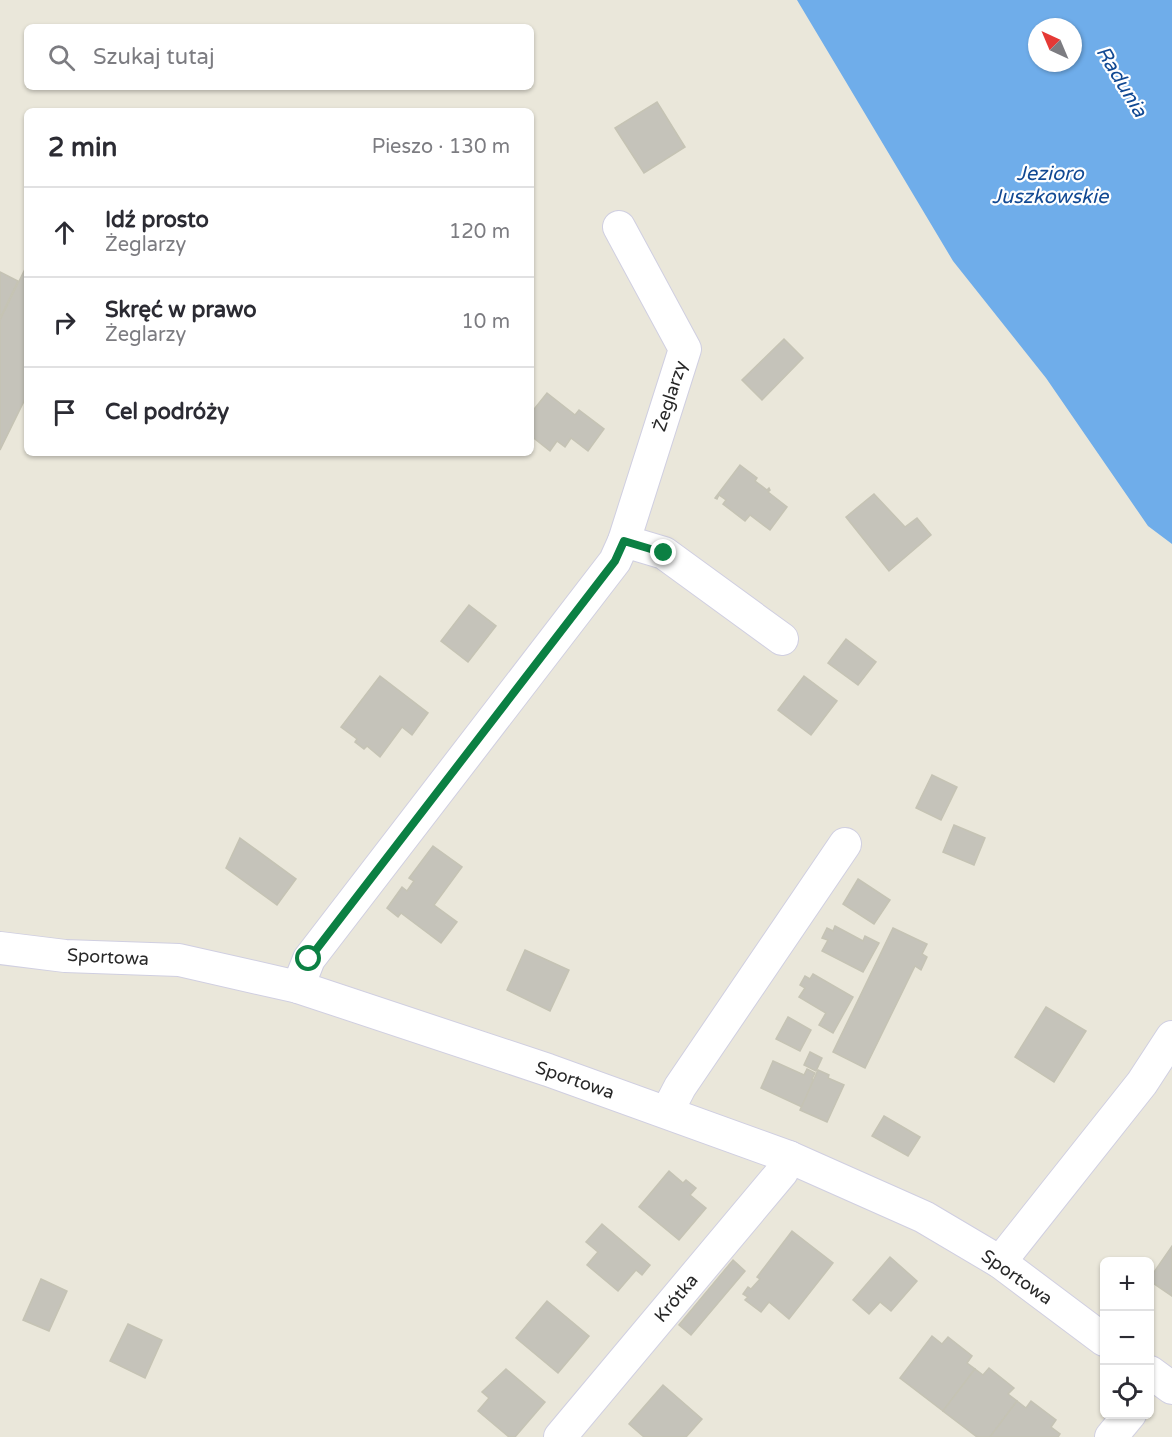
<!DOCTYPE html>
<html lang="pl">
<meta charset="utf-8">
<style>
body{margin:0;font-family:"Varela Round",sans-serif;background:#f7f7f7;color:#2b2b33}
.controls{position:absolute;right:18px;bottom:18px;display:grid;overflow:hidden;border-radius:9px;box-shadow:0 2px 4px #0004}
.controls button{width:54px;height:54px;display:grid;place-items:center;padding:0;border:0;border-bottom:2px solid #e1e1e2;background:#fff;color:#2b2b33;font:30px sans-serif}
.compass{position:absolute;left:1028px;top:18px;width:54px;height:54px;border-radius:50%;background:#fff;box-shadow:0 2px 4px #0004;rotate:316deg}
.stop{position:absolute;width:18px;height:18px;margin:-14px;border:4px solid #0b8043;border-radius:50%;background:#fff}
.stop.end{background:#0b8043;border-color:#fff;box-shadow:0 2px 6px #0008}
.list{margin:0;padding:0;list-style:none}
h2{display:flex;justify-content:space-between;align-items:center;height:78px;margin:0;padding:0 24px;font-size:26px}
h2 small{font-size:20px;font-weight:400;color:#7c7c81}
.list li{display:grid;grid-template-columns:39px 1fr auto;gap:18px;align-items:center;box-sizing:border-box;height:90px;padding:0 24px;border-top:2px solid #e1e1e2}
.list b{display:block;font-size:22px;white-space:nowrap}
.list p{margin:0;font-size:20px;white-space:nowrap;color:#7c7c81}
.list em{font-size:20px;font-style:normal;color:#7c7c81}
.icon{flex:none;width:33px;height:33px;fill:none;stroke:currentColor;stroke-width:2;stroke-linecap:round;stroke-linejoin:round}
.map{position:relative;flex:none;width:1172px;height:1437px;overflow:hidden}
.search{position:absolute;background:#fff;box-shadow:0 2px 4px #0004;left:24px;top:24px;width:510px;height:66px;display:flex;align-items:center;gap:15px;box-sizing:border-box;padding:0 21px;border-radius:9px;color:#7c7c81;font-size:22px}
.panel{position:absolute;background:#fff;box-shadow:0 2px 4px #0004;left:24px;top:108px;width:510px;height:348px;border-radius:9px}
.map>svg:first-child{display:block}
.water{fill:#6fadea;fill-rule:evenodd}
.building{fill:#c5c3ba;stroke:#c5c3b4;stroke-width:1.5}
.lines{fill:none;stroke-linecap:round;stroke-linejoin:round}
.street-casing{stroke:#d0cfe1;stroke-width:34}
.street{stroke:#fff;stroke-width:32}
.route{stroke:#0b8043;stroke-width:8}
.labels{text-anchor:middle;stroke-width:4.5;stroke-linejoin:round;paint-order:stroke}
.street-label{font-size:18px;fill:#282828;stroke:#fff}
.water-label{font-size:20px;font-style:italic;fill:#114993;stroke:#fff}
</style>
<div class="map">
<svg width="1172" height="1437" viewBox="0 0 1172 1437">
<rect width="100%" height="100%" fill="#eae7da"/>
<path class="water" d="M797,0H1172V544L1148,526L1046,378L953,261ZM1037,27H1073V63H1037Z"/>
<g class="building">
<polygon points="657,102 685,147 644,173 615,128"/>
<polygon points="27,265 27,395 0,450 0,320"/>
<polygon points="0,272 18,281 0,318"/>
<polygon points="784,339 803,358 762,400 742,380"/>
<polygon points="547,393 575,415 579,410 604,429 588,451 571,438 565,447 557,441 550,451 531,436 531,413"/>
<polygon points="740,465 757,478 755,481 767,490 769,488 770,490 768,492 787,507 770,530 750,515 745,521 723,504 726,500 719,495 717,499 715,498"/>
<polygon points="874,494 905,527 917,518 931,535 889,571 846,517"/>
<polygon points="469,605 496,626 468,662 441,641"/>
<polygon points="846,639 876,662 858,685 828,663"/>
<polygon points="380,676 428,713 412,735 402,727 380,757 367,746 364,749 355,742 357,739 341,727"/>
<polygon points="804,676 837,701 811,735 778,710"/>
<polygon points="932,775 957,787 941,820 916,808"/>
<polygon points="954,825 985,838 974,865 943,852"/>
<polygon points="240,838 296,879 277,905 226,868"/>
<polygon points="433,846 462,867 434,905 457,922 441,943 401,913 398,917 387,908 402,887 407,891 414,881 409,878"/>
<polygon points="858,879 890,900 874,924 843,904"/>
<polygon points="835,926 863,941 865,936 879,943 863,972 822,951 828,940 822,938 827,928 833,931"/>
<polygon points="893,928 927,944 922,954 927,957 921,970 915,966 865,1068 833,1052"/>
<polygon points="525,950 569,970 550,1011 507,990"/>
<polygon points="813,974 853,997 833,1033 819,1025 826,1013 799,997 805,988 800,985 805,976 810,979"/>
<polygon points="1046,1007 1086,1031 1054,1082 1015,1057"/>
<polygon points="788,1017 811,1030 800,1051 776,1039"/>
<polygon points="810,1052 822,1058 816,1071 804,1065"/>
<polygon points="773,1061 804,1075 807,1069 815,1073 812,1079 814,1080 802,1107 761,1088"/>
<polygon points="818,1070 829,1075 828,1078 844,1085 827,1122 800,1110"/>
<polygon points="884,1116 920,1137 908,1156 872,1136"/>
<polygon points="669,1171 683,1183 686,1180 696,1188 690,1195 706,1208 679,1240 639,1207"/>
<polygon points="602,1224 650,1265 642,1275 636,1270 618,1291 587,1265 598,1252 586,1242"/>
<polygon points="792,1231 833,1263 789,1319 769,1302 761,1312 745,1300 748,1297 743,1294 748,1287 751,1289 760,1279 757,1277"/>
<polygon points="1172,1246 1172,1296 1150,1281 1150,1278"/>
<polygon points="890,1257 917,1281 891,1311 880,1302 869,1314 853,1300"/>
<polygon points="733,1260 745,1271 691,1335 679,1325"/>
<polygon points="41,1279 67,1291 49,1331 23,1320"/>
<polygon points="547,1301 589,1336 558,1373 516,1338"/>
<polygon points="128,1324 162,1340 145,1378 110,1361"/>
<polygon points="932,1336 942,1344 948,1337 972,1356 967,1363 975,1369 943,1411 900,1378"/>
<polygon points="989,1368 1014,1388 1008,1394 1017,1401 990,1437 977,1437 943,1411 975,1369 983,1375"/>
<polygon points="506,1369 545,1402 515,1437 509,1437 478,1411 489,1398 482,1392"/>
<polygon points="663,1385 702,1419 686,1437 644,1437 629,1424"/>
<polygon points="1017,1401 1026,1408 1031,1401 1056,1420 1051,1427 1060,1434 1058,1437 990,1437"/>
</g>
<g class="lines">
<g class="street-casing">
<g id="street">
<polyline points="624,541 664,553 782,639"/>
<polyline points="0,948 65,956 179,960 298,987 548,1070 789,1157 924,1217 1000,1262 1104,1340"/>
<polyline points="298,987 309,959 615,561 624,541 685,349 619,227"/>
<polyline points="667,1112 680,1087 845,844"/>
<polyline points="1000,1262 1142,1083 1172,1037"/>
<polyline points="1150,1372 1172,1388"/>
<polyline points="560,1437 782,1172 789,1157"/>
<polyline points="1111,1437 1130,1414"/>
</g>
</g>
<use href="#street" class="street"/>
</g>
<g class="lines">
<polyline class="route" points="309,959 615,561 624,541 664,553"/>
</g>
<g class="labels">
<g class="street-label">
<text transform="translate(670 396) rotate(-72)" y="6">Żeglarzy</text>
<text transform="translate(108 957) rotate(3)" y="6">Sportowa</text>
<text transform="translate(575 1080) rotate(19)" y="6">Sportowa</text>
<text transform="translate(1017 1277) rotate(35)" y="6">Sportowa</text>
<text transform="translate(676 1298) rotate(-50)" y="6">Krótka</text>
</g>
<g class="water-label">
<text transform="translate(1122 81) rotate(59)" y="7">Radunia</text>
<text x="1050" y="180">Jezioro<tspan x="1050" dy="23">Juszkowskie</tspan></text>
</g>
</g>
</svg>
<div class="controls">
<button>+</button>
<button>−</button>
<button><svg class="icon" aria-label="locate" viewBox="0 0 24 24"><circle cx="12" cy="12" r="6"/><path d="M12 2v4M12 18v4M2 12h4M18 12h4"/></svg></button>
</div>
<svg class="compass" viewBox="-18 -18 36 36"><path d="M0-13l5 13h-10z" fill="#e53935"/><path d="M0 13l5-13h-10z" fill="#7c7c81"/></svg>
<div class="stop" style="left:309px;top:959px"></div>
<div class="stop end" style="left:664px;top:553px"></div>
<div class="search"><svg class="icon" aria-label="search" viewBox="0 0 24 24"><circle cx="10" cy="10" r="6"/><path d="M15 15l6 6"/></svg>Szukaj tutaj</div>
<section class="panel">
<h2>2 min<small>Pieszo · 130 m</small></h2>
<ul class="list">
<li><svg class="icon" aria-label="ahead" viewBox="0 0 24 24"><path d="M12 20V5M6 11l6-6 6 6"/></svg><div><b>Idź prosto</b><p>Żeglarzy</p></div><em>120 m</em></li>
<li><svg class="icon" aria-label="right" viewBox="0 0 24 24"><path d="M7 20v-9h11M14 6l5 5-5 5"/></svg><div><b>Skręć w prawo</b><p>Żeglarzy</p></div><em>10 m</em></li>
<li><svg class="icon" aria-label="arrive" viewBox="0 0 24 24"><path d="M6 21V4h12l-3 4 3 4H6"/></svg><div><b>Cel podróży</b></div></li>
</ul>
</section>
</div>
